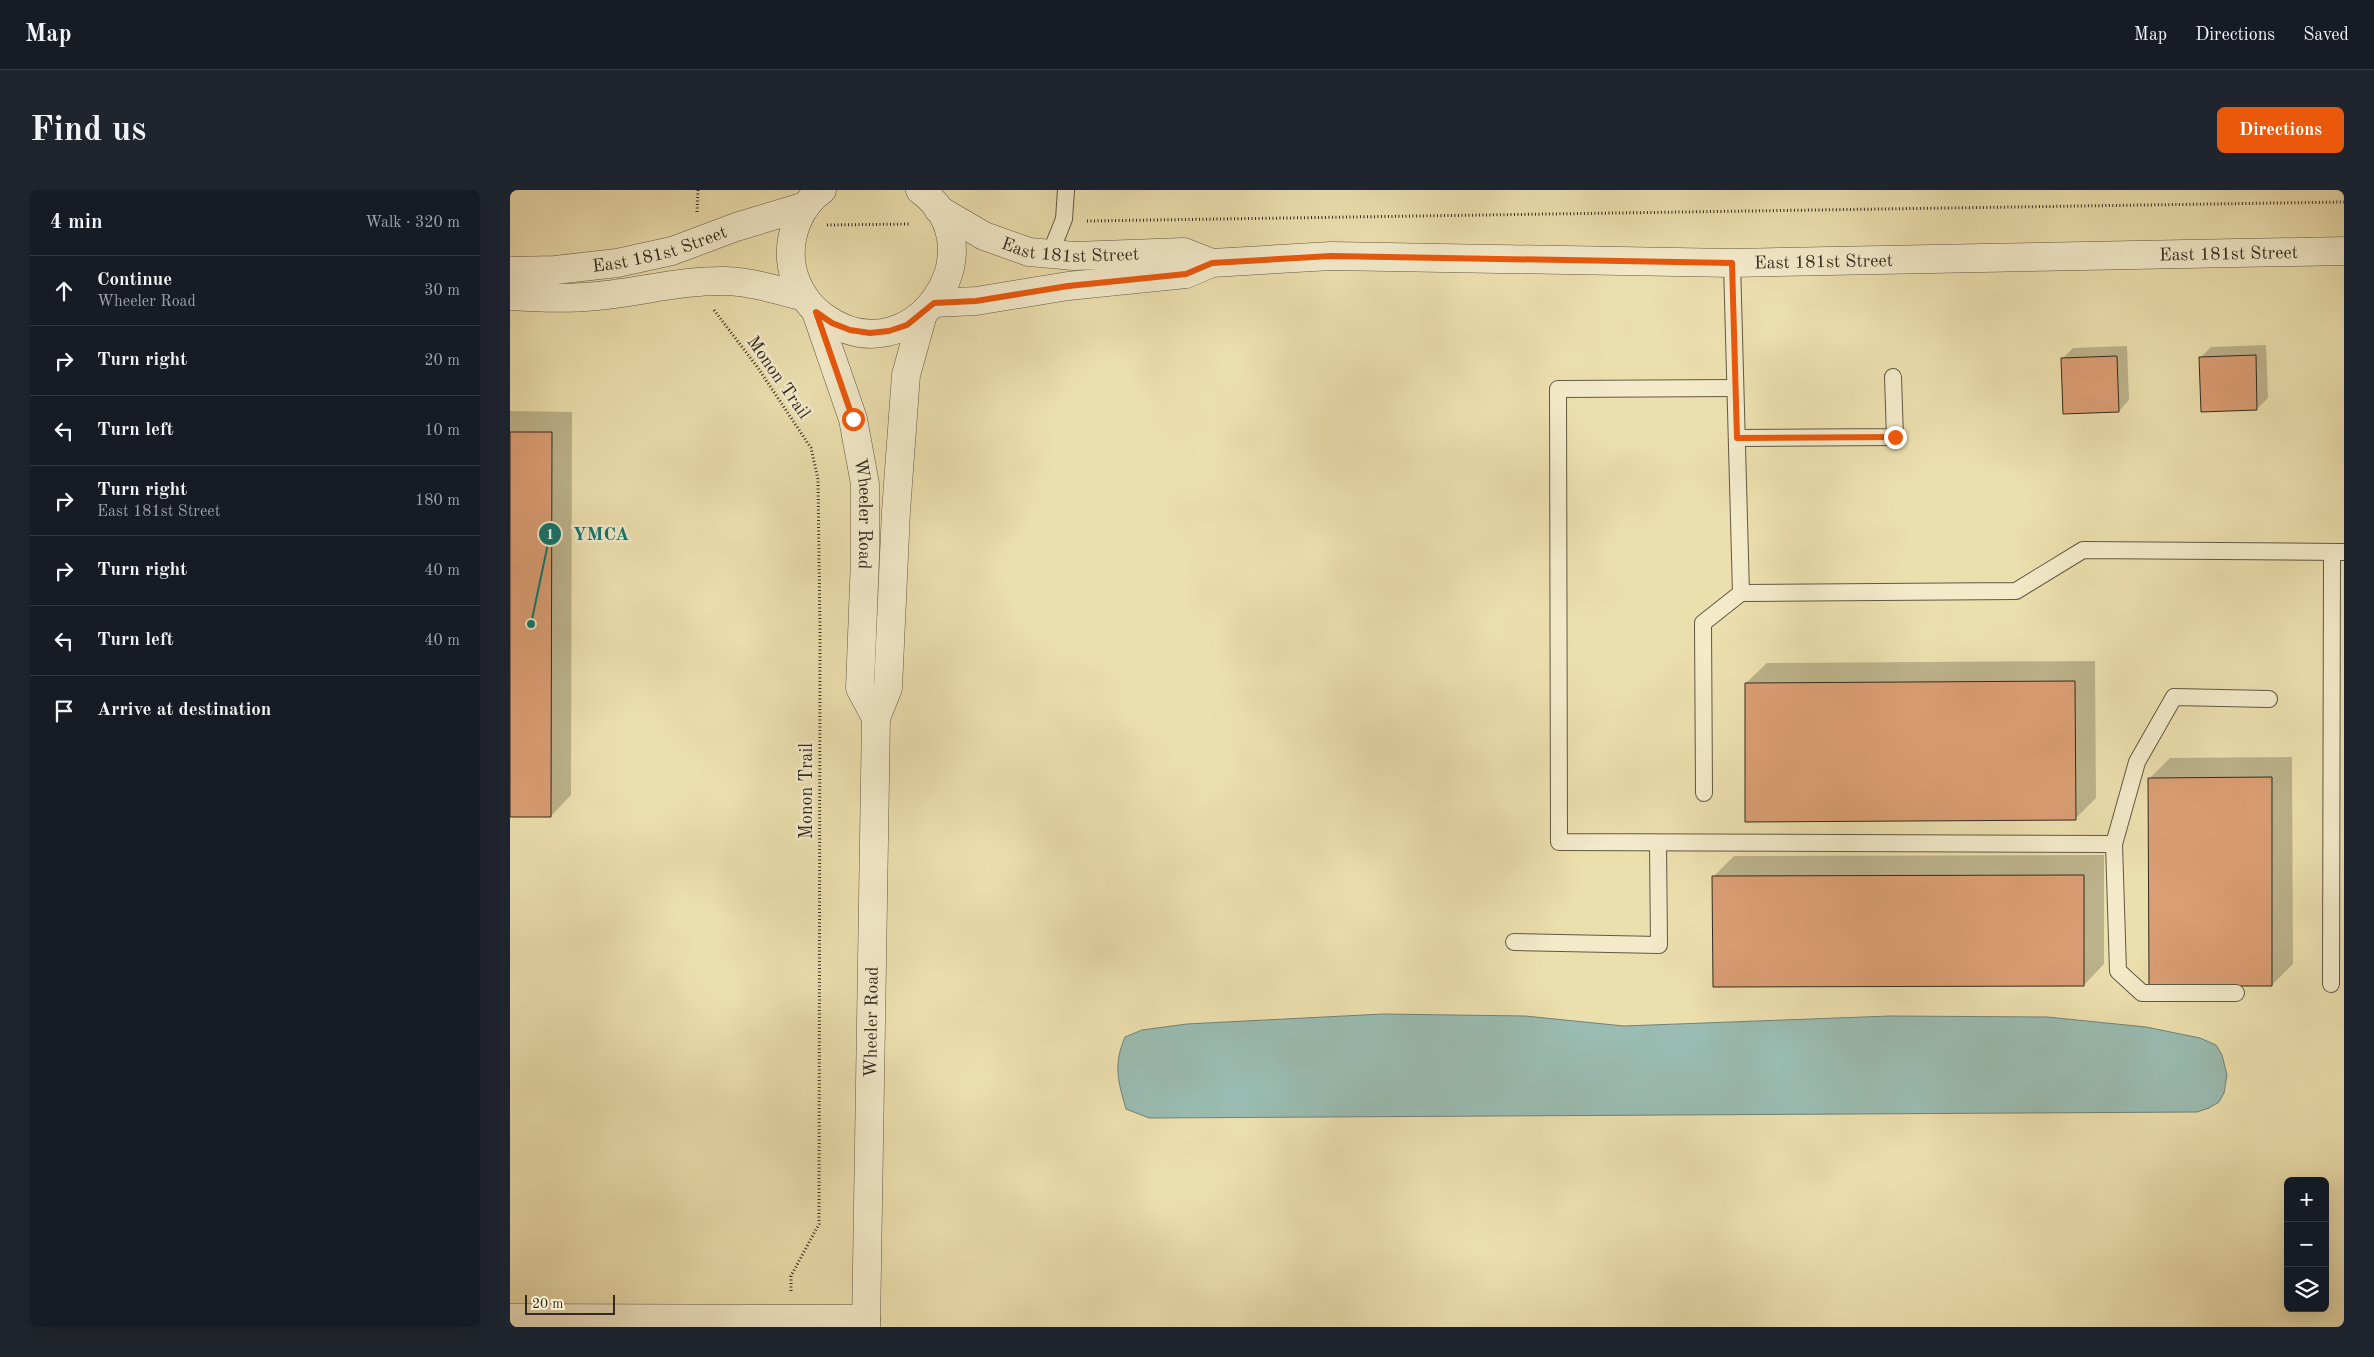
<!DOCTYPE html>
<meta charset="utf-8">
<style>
body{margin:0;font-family:"Old Standard TT",serif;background:#20242c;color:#f1f3f6}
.controls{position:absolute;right:15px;bottom:15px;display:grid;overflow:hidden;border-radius:8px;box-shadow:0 5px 20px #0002}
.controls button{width:45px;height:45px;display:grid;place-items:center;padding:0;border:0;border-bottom:1px solid #363941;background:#171b24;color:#f1f3f6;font:25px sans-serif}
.scale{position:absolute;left:15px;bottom:12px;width:90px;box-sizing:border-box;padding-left:5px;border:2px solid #332b21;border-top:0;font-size:14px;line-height:18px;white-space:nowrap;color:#332b21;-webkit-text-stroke:4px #f3eaca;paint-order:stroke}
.stop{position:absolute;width:15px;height:15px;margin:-11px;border:4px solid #ea580c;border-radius:50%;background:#fff}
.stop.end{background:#ea580c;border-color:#fff;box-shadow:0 1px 5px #0008}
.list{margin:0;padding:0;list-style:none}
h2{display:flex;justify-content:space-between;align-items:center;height:65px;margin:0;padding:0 20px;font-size:21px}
h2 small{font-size:16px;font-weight:400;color:#9ea1a6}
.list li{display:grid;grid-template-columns:32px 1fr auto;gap:15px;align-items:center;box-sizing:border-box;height:70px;padding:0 20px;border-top:1px solid #363941}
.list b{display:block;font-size:19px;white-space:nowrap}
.list p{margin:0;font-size:16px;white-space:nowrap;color:#9ea1a6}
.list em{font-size:16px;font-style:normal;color:#9ea1a6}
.icon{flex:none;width:28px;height:28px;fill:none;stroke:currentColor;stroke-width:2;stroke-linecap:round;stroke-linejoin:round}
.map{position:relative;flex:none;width:1834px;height:1137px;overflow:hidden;border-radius:8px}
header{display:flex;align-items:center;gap:30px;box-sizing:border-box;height:70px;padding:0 25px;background:#171b24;border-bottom:1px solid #363941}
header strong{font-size:24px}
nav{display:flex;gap:28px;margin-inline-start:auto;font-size:18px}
.intro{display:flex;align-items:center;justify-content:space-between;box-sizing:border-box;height:120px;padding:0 30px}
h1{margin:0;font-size:35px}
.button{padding:12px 22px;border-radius:8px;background:#ea580c;color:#fff;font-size:18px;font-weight:700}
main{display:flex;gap:30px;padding:0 30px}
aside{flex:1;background:#171b24;border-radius:8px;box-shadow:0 5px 20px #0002}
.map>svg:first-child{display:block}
.water{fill:#9abcb2;stroke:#718278}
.shadow{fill:#0003}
.building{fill:#db9e74;stroke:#332b21}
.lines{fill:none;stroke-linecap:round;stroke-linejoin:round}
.service-casing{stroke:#615844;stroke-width:18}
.minor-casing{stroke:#615844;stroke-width:29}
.tertiary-casing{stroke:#615844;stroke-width:29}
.path{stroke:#332b21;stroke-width:3;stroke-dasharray:1 2.5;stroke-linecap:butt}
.service{stroke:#f3eaca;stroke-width:16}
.minor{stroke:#f3eaca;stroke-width:28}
.tertiary{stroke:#f3eaca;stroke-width:28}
.route{stroke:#ea580c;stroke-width:6}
.labels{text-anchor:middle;stroke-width:5;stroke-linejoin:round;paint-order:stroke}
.street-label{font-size:18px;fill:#332b21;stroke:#f3eaca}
.leader{fill:none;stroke:#0f766e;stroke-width:2}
.callout-dot{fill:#0f766e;stroke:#f3eaca;stroke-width:2}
.mark-label{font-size:15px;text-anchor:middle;font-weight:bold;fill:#fff}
.callout-label{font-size:19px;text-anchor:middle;font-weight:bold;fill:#0f766e;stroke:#f3eaca;stroke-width:5;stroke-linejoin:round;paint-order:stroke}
</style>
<header>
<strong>Map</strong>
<nav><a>Map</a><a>Directions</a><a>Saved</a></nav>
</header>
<div class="intro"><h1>Find us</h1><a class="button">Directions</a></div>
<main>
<aside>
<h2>4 min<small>Walk · 320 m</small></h2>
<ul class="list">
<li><svg class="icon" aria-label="ahead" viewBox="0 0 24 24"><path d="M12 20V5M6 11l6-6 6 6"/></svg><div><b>Continue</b><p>Wheeler Road</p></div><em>30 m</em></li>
<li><svg class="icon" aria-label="right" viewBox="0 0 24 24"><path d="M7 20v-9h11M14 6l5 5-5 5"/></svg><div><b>Turn right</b></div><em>20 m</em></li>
<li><svg class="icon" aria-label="left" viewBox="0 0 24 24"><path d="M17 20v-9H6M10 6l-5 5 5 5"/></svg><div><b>Turn left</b></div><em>10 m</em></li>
<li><svg class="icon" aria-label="right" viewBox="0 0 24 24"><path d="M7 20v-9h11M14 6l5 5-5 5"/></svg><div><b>Turn right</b><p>East 181st Street</p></div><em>180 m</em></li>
<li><svg class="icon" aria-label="right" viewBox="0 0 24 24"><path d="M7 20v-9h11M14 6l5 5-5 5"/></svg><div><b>Turn right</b></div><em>40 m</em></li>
<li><svg class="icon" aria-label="left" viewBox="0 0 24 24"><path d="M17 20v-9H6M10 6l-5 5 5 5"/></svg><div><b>Turn left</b></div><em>40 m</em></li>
<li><svg class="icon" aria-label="arrive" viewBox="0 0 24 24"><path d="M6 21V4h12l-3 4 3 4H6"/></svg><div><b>Arrive at destination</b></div></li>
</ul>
</aside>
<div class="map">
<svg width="1834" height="1137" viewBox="0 0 1834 1137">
<rect width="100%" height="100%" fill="#ecdfae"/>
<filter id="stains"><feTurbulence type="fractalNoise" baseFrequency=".004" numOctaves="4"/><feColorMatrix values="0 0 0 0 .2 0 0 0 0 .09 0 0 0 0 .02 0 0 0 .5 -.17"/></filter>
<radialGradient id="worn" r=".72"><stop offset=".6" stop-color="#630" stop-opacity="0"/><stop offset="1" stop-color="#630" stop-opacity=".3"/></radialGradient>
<path class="water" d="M873,824L1015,826L1114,836L1380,826L1537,827L1636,837L1690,848L1706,855L1712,865L1717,885L1714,903L1709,912L1699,918L1687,922L639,928L616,919C608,891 603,875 615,847L632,840L677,834Z"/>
<g class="shadow">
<polygon points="1756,155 1758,208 1747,219 1691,167 1701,157"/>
<polygon points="1617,156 1619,210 1609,221 1553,168 1563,158"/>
<polygon points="0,221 62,222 61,605 41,626 0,626"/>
<polygon points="1585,471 1586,608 1565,629 1236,493 1257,473"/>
<polygon points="1782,567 1783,774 1762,795 1640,588 1660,568"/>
<polygon points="1594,665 1594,774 1574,795 1204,686 1224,666"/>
</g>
<g class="building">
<polygon points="1746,165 1747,220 1691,222 1689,167"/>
<polygon points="1607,166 1609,222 1553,224 1551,168"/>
<polygon points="0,242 42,242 41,627 0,627"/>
<polygon points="1565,491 1566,630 1235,632 1235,493"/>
<polygon points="1762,587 1762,796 1639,796 1638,588"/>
<polygon points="1574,685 1574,796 1203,797 1202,686"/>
</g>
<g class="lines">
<g class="service-casing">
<g id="service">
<polyline points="540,64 554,29 556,0"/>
<polyline points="1222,73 1231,403 1506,401 1573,360 1834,362"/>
<polyline points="1225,198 1048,199 1049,652 1604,654 1627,572 1664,507 1759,509"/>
<polyline points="1227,248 1385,247 1383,187"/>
<polyline points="1194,603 1193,433 1231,403"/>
<polyline points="1604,654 1608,781 1632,803 1726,803"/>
<polyline points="1004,752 1149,755 1148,653"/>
<polyline points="1821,794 1822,362"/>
</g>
</g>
<g class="minor-casing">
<g id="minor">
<path id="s1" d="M428,19L474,46L519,62L564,66L674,62L702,73"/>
<path id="s2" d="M0,81L45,80L107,73L162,61L226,37L296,16"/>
<path d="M0,106C29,108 59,109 87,106C130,102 173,90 216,91C242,92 268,100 294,107"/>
<path id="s3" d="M424,113L466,111L558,96L676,84L702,73L821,66L1222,73L1834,61"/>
<polyline points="0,1128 356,1129"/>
</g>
</g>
<g class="tertiary-casing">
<g id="tertiary">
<path d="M312,0C290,15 279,44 281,70C283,92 295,114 314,127C400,190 492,60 410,0"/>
<path id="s4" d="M306,122L343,229L355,294V368L350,498L366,528"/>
<path id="s5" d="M356,1137L366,528L378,498L386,321L396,185L413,124"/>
</g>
</g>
<g class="path">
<polyline points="187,22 188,0"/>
<polyline points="577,31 1834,12"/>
<polyline points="317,35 401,34"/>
<polyline points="204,120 248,178 301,258 308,289 310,442 309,1034 281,1086 281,1101"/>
</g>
<use href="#service" class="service"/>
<use href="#minor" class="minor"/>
<use href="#tertiary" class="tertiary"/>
</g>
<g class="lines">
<polyline class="route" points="343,229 306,122 322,133 340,140 360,143 379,141 397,135 424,113 466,111 558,96 676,84 702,73 821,66 1222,73 1227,248 1385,247"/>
</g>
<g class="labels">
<g class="street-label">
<text dy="6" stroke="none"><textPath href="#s1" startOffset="142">East 181st Street</textPath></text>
<text dy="6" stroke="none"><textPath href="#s2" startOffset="152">East 181st Street</textPath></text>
<text dy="6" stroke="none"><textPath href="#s3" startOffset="1299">East 181st Street</textPath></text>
<text dy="6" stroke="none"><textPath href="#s3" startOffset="894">East 181st Street</textPath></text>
<text transform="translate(269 187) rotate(55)" y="6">Monon Trail</text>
<text dy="6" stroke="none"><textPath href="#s4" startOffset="209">Wheeler Road</textPath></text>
<text transform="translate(296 601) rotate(-90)" y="6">Monon Trail</text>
<text dy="6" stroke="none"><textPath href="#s5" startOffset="305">Wheeler Road</textPath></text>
</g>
</g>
<path class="leader" d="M21 434L40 344"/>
<g class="callout-dot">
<circle cx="21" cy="434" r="5"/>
<circle cx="40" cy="344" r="12"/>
</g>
<g class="mark-label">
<text x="40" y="349">1</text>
</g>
<g class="callout-label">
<text x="91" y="350">YMCA</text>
</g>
<rect width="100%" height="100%" filter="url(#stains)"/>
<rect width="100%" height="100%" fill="url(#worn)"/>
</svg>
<div class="controls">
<button>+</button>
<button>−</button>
<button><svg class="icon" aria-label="layers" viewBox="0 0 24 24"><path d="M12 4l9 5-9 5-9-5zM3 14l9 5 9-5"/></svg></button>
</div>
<div class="scale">20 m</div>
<div class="stop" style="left:343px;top:229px"></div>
<div class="stop end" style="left:1385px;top:247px"></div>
</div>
</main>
